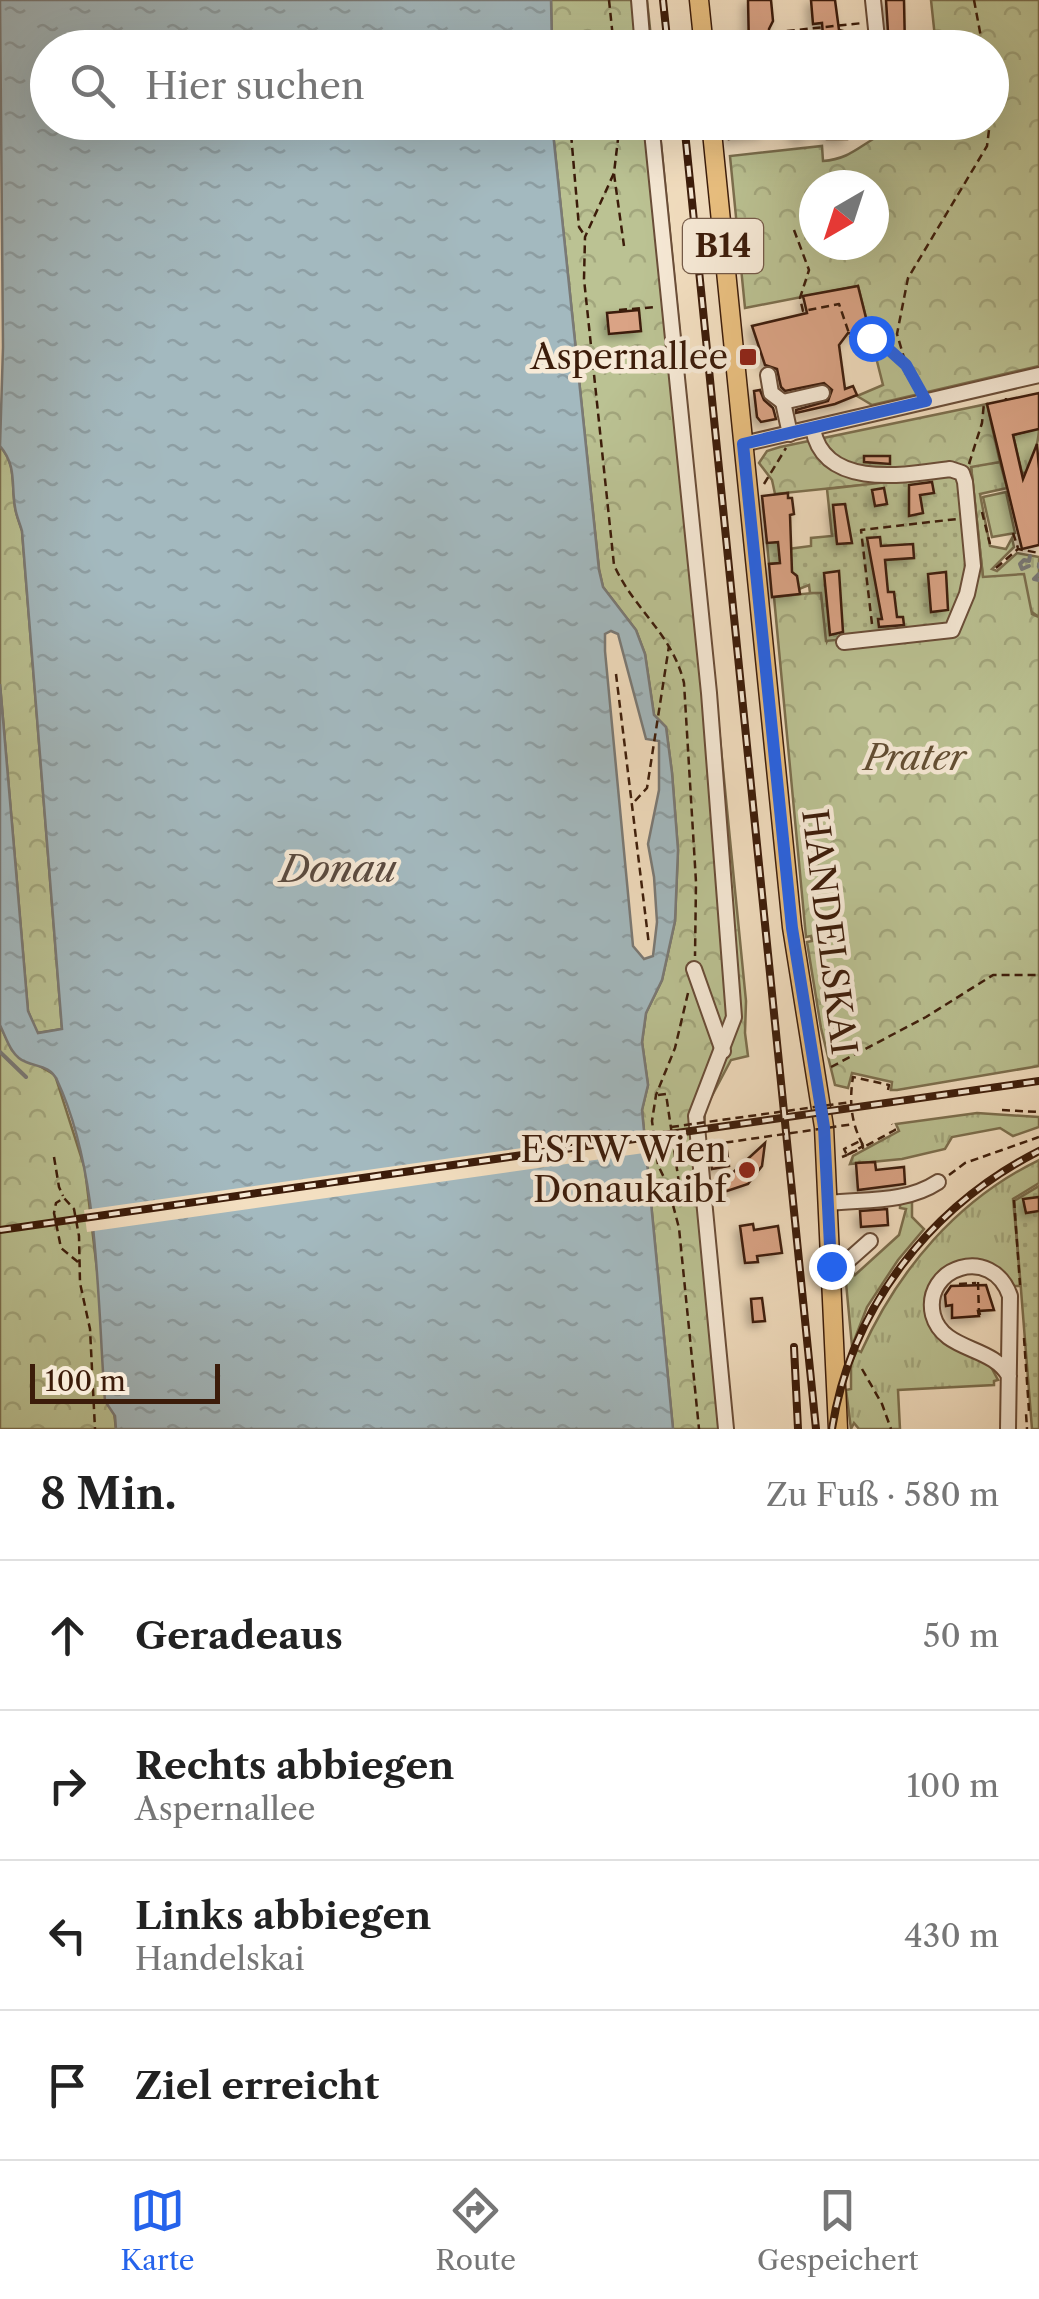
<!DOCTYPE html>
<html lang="de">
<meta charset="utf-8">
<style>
body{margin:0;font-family:"Libre Caslon Text",serif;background:#f2f2f2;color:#222}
.compass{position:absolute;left:799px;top:170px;width:90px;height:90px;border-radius:50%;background:#fff;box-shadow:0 10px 40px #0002;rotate:219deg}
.scale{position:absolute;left:30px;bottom:25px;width:190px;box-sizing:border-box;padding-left:10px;border:5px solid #3c1c0a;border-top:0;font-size:28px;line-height:35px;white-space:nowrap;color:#3c1c0a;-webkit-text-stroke:8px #f7ead7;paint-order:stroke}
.stop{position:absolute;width:30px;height:30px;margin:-22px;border:8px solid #2563eb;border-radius:50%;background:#fff}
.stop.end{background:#2563eb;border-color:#fff;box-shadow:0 2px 10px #0008}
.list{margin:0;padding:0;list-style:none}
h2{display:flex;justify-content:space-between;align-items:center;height:130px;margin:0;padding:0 40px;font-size:42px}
h2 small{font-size:32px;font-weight:400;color:#767676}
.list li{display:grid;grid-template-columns:65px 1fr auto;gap:30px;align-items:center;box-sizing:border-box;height:150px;padding:0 40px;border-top:2px solid #e0e0e0}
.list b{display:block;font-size:38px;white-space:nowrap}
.list p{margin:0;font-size:32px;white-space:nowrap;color:#767676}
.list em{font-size:32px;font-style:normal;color:#767676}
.icon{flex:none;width:55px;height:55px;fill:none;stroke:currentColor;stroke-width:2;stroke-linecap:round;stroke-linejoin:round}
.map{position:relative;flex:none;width:1039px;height:1429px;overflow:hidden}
.search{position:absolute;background:#fff;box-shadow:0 10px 40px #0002;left:30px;right:30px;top:30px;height:110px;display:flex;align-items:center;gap:25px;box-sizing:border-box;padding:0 35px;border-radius:55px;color:#767676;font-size:38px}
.sheet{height:730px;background:#fff}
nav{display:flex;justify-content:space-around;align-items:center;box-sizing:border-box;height:140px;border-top:2px solid #e0e0e0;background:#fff;font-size:28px;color:#767676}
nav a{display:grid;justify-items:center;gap:5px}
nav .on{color:#2563eb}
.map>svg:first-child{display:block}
.grass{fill:url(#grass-tufts);stroke:#7c6f4e;stroke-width:2.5}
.forest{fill:url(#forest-crowns);stroke:#7c6f4e;stroke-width:2.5;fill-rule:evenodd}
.garden{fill:url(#garden-dots);stroke:#7c6f4e;stroke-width:2.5}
.pitch{fill:#bbc293;stroke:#7c6f4e;stroke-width:2.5}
.water{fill:url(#water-ripples);stroke:#7a7a77;stroke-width:2.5;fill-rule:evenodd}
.pier{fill:#f3dfc1}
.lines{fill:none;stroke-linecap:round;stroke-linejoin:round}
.stream{stroke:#7a7a77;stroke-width:4}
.building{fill:#daa385;stroke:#3c1c0a;stroke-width:2.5;filter:url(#shadow)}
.minor-casing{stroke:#6a4d38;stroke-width:18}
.major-casing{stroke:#3c1c0a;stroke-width:21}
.path{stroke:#3c1c0a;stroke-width:2.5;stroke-dasharray:8 5;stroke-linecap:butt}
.minor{stroke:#f7ead7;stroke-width:14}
.major{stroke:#eac080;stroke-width:18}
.rail-casing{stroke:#3c1c0a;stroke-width:8}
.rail{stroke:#f7ead7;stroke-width:4;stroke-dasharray:11;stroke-linecap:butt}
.path-bridge{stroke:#3c1c0a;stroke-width:2.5;stroke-dasharray:8 5;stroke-linecap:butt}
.route{stroke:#2563eb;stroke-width:12}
.poi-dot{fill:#8f2418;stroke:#f7ead7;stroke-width:4}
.labels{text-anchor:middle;stroke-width:9;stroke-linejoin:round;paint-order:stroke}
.shield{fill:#f7ead7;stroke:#745a48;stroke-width:2.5}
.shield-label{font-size:32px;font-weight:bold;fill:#3c1c0a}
.poi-label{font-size:35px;fill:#3c1c0a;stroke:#f7ead7;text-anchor:end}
.park-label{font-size:35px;font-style:italic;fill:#624e33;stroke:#f7ead7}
.street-label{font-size:35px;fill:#3c1c0a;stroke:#f7ead7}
.water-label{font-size:38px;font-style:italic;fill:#5b4b40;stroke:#f7ead7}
</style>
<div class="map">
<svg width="1039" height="1429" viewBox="0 0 1039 1429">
<defs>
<pattern id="grass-tufts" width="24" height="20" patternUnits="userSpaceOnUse" patternTransform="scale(2.5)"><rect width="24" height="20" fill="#bbc293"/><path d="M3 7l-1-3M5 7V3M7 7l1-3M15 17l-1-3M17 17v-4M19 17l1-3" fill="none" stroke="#a2a67d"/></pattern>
<pattern id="forest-crowns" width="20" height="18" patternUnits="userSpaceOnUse" patternTransform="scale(2.5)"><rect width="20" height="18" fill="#bbc293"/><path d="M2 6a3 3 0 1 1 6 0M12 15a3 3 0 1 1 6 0" fill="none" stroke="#a2a67d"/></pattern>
<pattern id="garden-dots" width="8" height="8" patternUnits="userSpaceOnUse" patternTransform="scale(2.5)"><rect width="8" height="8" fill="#bbc293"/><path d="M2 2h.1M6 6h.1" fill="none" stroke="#a2a67d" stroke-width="1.8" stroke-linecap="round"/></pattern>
<pattern id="water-ripples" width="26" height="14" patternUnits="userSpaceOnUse" patternTransform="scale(2.5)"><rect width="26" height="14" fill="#a3b9bf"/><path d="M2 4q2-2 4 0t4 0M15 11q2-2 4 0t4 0" fill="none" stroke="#8d9ea3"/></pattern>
<filter id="shadow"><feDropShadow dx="-4.5" dy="4.5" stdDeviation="5" flood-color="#0004"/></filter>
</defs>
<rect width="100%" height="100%" fill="#f3dfc1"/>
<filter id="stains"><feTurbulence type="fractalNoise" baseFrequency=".002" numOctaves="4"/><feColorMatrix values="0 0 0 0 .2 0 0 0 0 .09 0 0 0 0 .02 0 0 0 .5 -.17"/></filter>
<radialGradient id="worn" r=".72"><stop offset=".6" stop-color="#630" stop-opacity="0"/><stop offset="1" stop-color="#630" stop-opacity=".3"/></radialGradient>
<g class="grass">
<path d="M1039,428C1039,444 1032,455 1035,472L1022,473L1013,435Z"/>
<polygon points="1000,462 1007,488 980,494 990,546 1006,549 1012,538 1014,547 992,569 997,571 1017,553 1039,557 1039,617 983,578 971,466"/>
<polygon points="977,1113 1039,1117 1039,1127 1013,1136 1000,1128 952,1137 945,1149 902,1159 850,1164 853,1156 899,1131 896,1124"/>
<path d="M1039,1160V1183L1013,1199L1021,1286H1013C1000,1261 979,1258 953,1265L928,1315L990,1365L998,1380L994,1381V1385L898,1390L900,1429H859L854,1423L851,1429L846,1390L851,1389V1364L857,1350L861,1352C898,1270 957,1200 1039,1160Z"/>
<polygon points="900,1202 912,1202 912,1217 924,1229 898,1260 867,1307 852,1346 845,1272 852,1270 855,1275 899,1235 906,1209 900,1208"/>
</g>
<g class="forest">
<polygon points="551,0 647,0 652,47 552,47"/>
<path d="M931,0H1039V366L872,405L857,396L883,385L858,286L745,308L730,156L822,146L823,161C850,159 859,146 882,134L873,123L992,122V48L936,47ZM814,185H874V245H814Z"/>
<polygon points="552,123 659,123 746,1001 745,1033 748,1056 731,1060 705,1109 704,1134 731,1429 673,1429 642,1110 648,1085 642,1042 646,1013 662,980 675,921 678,850 672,773 666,727 654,715 645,654 636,630 603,587 599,569"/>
<polygon points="987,404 1000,462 971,467 983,577 1024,574 1032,614 1039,617 1039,1066 897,1090 891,1090 892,1082 852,1073 848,1088 835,1085 821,1028 807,942 812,941 811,936 806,937 774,597 821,592 827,641 901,481 775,494 772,480 759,463 767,451 780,447"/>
<path d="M0,446C17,465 11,484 15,507C16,515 20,524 22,531L62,1029L37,1033L28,1011L0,684Z"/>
<polygon points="0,1025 12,1050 55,1075 85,1169 116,1429 0,1429"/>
</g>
<g class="garden">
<polygon points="956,474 960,477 968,572 948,629 826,641 821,593 810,593 809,585 794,591 797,579 792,573 791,562 769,564 767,543 778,542 780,550 811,546 811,538 832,536 827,489"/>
<polygon points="1039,1186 1039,1429 1032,1429 1014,1201"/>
</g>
<polygon class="pitch" points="1006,492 1015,533 992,537 983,497"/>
<path class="water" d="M0,0H551L552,47L48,48V122L552,123L599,570L603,587L636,630L645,654L654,715L666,727L672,773L678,850L675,921L662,980L646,1013L642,1042L648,1085L642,1110L673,1429H116L115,1416L105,1401C97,1301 100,1172 57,1080C50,1066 38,1067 26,1062C11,1057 6,1037 0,1025V684L28,1011L38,1033L62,1029L22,531C20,524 16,515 15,507C11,484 17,466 0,446L3,347ZM611,631L618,634L646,739L659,741V790L648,844L654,877L657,922L653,956L644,959L633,946L605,651V634Z"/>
<polygon class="pier" points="649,1130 651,1152 87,1232 84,1210"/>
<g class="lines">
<g class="stream">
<polyline points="1039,564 1039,567"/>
<polyline points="1029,566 1022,569 1020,564 1024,560 1029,561 1030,556"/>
<polyline points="1039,574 1034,579 1039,580"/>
<polyline points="0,1052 26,1077"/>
</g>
</g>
<g class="building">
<polygon points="748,0 771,0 773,21 769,29 769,48 749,48"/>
<polygon points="811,0 835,0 839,30 847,32 849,48 824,48 822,23 813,24"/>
<polygon points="886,0 904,0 905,48 889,48"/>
<polygon points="728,122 763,122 764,133 729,139"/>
<polygon points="791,122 846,122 847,139 827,139 827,131 806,132 806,138 797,138 796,133 792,134"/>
<polygon points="858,286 870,334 848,333 839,345 845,389 853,386 857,395 835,404 796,413 796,410 828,401 832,390 824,383 785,391 781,387 777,369 765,365 752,326 807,313 803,296"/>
<polygon points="639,310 641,331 609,334 607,313"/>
<polygon points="760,390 764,400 773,408 776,419 761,422 757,417 754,391"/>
<polygon points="1039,393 1039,429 1013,435 1023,479 1037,444 1039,469 1039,545 1022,549 987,404"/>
<polygon points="864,456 890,456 890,464 864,462"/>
<polygon points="932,482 934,493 920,495 923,513 909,516 909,485"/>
<polygon points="884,488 887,504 875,506 872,490"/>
<polygon points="788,493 788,498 792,498 794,514 790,515 792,572 797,576 800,594 772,597 769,564 780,563 778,542 767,543 762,496"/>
<polygon points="845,504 852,543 837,544 833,505"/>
<polygon points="880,537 881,546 913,544 914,558 885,560 888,592 894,592 897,617 903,617 904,625 879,627 878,619 882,619 867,538"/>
<polygon points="839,571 843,632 830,635 824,573"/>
<polygon points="946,572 948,610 931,612 928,574"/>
<polygon points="765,1143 762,1166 748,1184 727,1191 714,1190"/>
<polygon points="727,1151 729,1166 712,1169 710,1153"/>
<polygon points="875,1162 876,1170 904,1167 905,1184 858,1190 856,1163"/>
<polygon points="1039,1197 1039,1211 1026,1213 1023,1199"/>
<polygon points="887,1209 888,1225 861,1227 860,1211"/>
<polygon points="753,1224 754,1230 778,1226 782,1253 757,1256 758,1262 745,1263 740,1226"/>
<polygon points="986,1285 994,1310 978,1311 979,1316 952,1318 952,1305 946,1306 945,1295 951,1286"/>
<polygon points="762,1298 765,1321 753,1322 751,1299"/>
</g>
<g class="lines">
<g class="minor-casing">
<g id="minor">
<polyline points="639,0 643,48"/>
<polyline points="873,0 878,48"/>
<polyline points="651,122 709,693 734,1017 696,1116 726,1429"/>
<polyline points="768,375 771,393 783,402"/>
<path d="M813,429C824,490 906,475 950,469L962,473L965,482L973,566L967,594L952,630L844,642"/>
<polyline points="790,434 783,402 822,393"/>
<polyline points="743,444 1039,375"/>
<polyline points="694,969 723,1051"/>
<path d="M829,1203C867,1199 906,1203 938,1182"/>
<polyline points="831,1266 843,1265 870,1241"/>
<path d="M1008,1429L1010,1296C992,1244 922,1267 933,1315C943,1352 992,1345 1009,1376"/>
</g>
</g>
<g class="major-casing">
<g id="major">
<polyline points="699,0 704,48"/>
<polyline points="711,122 792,927 824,1127 838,1429"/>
</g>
</g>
<g class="path">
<polyline points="609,0 614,48"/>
<polyline points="974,0 983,48"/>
<polyline points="604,48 612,36"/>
<polyline points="779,48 777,32 863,23"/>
<polyline points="570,122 579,227 585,236"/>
<path d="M620,122L614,173L585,237L584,279L614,565C634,610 672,633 684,683L696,882L695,956"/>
<polyline points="614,174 624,246"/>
<polyline points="794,230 809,270 800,298 803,311 839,304 852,342 876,338 906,365 920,387"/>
<polyline points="619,310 657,307"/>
<polyline points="905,361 897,334 908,278 987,146 990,122"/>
<polyline points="1006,398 1006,400"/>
<polyline points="969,464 982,423 984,403"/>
<polyline points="764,484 786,448"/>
<polyline points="982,512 990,544"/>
<polyline points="1013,533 1018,548"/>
<polyline points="996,568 1018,549 1039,553"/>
<polyline points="872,624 861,530 957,519"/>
<polyline points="616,674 649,945"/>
<polyline points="635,801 647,788 669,646"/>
<polyline points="688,993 675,1048 656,1095 652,1121 658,1165 668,1186 679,1228 699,1429"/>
<polyline points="831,1067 926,1017 993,975 1039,975"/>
<path d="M888,1090L889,1085L853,1077C849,1102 851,1124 864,1147L895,1130L892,1124"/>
<polyline points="658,1095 666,1094 679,1183 670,1185"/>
<polyline points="1002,1110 1039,1112"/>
<polyline points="54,1157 59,1187 63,1196"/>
<polyline points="842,1157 847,1155"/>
<polyline points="949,1175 965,1163 1039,1137"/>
<polyline points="1014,1200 1020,1285"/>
<polyline points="78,1262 61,1248 54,1213 56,1203 64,1198 74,1209 79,1236 80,1283 90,1329 95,1429"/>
<polyline points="978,1282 979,1314 983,1313"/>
<polyline points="959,1284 976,1283"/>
<polyline points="1024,1338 1029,1411 1026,1413 1027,1429"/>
<polyline points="862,1369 882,1404 891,1429"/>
</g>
<use href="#minor" class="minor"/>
<use href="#major" class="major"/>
<g class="rail-casing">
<g id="rail">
<polyline points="663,0 668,48"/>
<polyline points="684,122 816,1429"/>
<polyline points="0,1230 1039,1081"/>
<polyline points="794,1347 798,1429"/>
<path d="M832,1429C851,1307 931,1206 1039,1151"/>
</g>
</g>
<use href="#rail" class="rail"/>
<g class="path-bridge">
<polyline points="671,1127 851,1102"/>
<polyline points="674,1150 854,1124"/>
<polyline points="847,1155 863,1146 860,1141 844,1149 847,1155 864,1147"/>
</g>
</g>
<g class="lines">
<polyline class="route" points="831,1266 824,1127 792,928 743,444 926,401 906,365 876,338 871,338"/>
</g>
<g class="poi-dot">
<rect x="738" y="347" width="20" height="20" rx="5"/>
<circle cx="747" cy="1170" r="10"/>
</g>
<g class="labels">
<rect class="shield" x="683" y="219" width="80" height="54" rx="8"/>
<g class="shield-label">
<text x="723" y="257">B14</text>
</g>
<g class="poi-label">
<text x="728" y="369">Aspernallee</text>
<text x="727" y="1162">ESTW Wien<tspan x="727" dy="40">Donaukaibf</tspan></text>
</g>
<g class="park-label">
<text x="915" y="770">Prater</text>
</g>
<g class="street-label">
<text transform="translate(829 932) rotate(83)" y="12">HANDELSKAI</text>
</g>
<g class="water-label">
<text x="338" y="882">Donau</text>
</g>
</g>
<rect width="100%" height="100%" filter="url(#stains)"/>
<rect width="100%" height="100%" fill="url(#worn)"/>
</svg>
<svg class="compass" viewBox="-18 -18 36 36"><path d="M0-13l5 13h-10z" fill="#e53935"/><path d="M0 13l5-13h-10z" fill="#767676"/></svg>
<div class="scale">100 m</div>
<div class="stop" style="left:871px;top:338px"></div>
<div class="stop end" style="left:831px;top:1266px"></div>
<div class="search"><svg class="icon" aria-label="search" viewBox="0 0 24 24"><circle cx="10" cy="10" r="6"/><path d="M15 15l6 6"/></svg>Hier suchen</div>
</div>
<section class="sheet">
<h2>8 Min.<small>Zu Fuß · 580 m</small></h2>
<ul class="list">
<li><svg class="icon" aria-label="ahead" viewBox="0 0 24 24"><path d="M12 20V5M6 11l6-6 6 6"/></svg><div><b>Geradeaus</b></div><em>50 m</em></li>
<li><svg class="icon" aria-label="right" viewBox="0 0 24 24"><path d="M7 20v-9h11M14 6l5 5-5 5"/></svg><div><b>Rechts abbiegen</b><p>Aspernallee</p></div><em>100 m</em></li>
<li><svg class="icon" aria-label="left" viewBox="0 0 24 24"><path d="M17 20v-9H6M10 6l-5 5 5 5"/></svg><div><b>Links abbiegen</b><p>Handelskai</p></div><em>430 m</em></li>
<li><svg class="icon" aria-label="arrive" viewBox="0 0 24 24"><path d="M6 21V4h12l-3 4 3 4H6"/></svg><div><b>Ziel erreicht</b></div></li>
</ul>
</section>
<nav>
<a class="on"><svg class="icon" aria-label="map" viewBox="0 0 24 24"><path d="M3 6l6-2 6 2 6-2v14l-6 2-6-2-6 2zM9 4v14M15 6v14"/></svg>Karte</a>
<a><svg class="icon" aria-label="directions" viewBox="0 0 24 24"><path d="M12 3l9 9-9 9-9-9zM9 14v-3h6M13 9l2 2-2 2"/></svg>Route</a>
<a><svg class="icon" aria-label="saved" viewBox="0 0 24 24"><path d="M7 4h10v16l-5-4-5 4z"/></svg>Gespeichert</a>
</nav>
